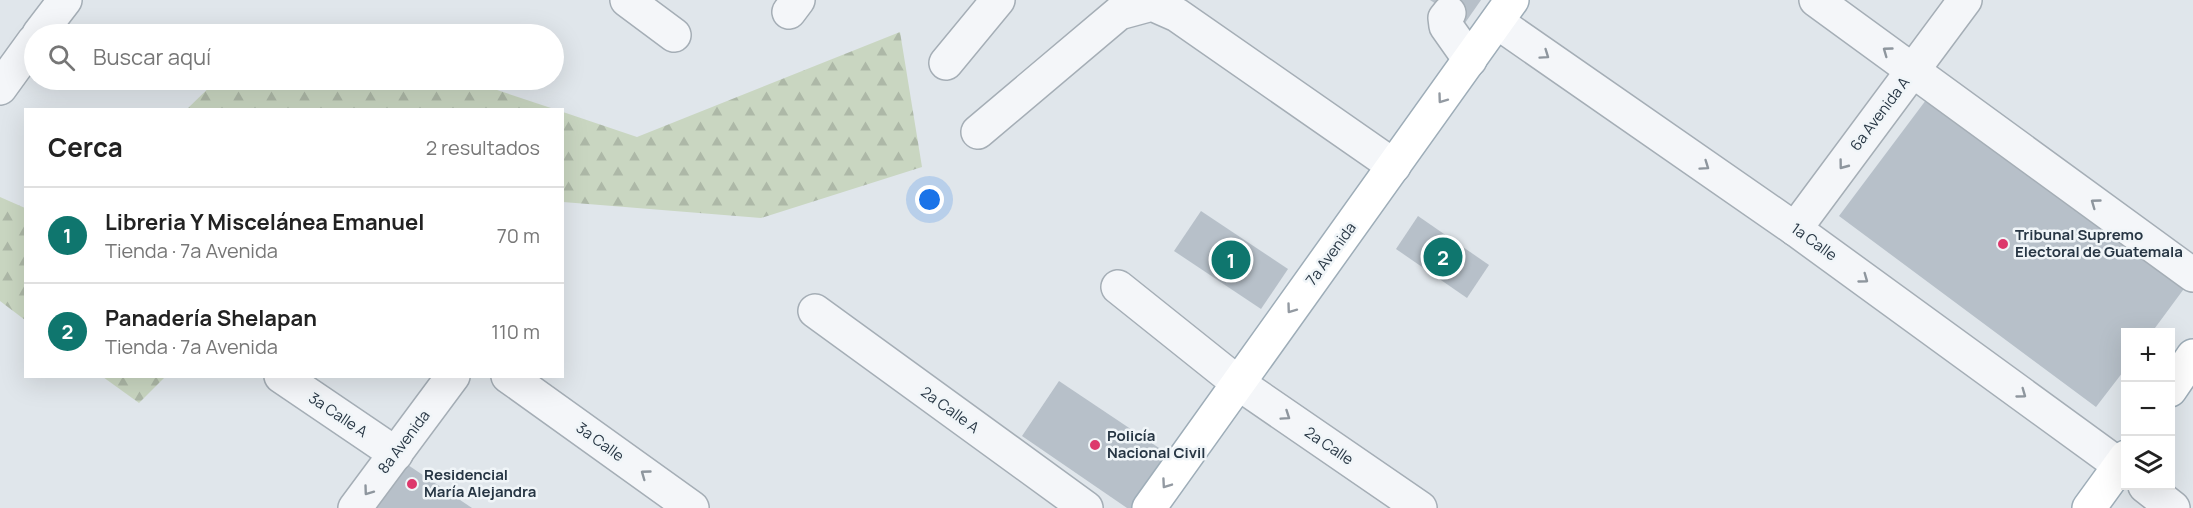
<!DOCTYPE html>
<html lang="es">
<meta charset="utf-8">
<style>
body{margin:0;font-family:Manrope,sans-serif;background:#f2f2f2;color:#222}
.controls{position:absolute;right:18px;bottom:18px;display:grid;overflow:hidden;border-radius:0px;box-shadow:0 6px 24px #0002}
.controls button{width:54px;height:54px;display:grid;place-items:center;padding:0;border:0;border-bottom:2px solid #e0e0e0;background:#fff;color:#222;font:30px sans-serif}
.you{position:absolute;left:930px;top:200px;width:21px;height:21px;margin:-15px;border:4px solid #fff;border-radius:50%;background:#1a73e8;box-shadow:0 0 0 9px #1a73e833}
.badge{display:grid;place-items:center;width:39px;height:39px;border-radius:50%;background:#0f766e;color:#fff;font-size:20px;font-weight:700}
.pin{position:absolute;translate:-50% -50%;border:3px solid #fff;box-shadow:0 2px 6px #0006}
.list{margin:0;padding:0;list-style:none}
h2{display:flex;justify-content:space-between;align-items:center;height:78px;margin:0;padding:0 24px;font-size:26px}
h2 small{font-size:20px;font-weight:400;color:#767676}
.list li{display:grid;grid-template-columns:39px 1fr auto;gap:18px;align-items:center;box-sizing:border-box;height:96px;padding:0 24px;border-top:2px solid #e0e0e0}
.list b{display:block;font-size:22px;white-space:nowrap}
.list p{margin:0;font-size:20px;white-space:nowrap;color:#767676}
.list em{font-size:20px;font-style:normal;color:#767676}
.icon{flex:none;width:33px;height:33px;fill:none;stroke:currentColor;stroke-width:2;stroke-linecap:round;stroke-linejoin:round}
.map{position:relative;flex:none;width:2193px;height:508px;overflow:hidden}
.search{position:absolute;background:#fff;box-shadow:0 6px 24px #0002;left:24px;top:24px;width:540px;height:66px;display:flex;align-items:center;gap:15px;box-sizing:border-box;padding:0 21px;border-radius:33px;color:#767676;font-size:22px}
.panel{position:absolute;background:#fff;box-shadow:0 6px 24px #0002;left:24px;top:108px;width:540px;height:270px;border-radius:0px}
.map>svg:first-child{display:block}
.forest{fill:url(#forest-firs)}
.building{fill:#b7c0c9}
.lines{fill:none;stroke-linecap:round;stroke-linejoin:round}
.minor-casing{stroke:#a5aeb6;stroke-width:36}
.major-casing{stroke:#9eadb8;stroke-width:36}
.minor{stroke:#f4f6f9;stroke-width:33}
.major{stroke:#fff;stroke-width:33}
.oneway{stroke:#8e969e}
.oneway2{stroke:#939aa2}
.poi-dot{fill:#dd386c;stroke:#f0f5f8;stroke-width:2}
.labels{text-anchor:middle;stroke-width:5;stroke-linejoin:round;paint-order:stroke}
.street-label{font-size:15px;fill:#273644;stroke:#f0f5f8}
.poi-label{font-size:15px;font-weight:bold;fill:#273644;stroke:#f0f5f8;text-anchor:start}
</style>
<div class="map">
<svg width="2193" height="508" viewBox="0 0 2193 508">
<defs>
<pattern id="forest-firs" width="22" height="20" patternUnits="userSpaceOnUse" patternTransform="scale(1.5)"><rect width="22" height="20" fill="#c9d6c1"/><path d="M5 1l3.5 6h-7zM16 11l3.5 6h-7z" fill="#adb8a7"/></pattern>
</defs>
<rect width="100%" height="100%" fill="#e0e6eb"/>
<g class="forest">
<polygon points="900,32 922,167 761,218 563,202 563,112 637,137"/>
<polygon points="217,80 283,80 485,86 554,109 187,109"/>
<polygon points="0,197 25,208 25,320 0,301"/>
<polygon points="103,377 165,377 139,403"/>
</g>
<g class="building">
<polygon points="1430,0 1481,0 1465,23"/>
<polygon points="1929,96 2186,286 2152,332 2126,332 2126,368 2096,407 1839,216"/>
<polygon points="1201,211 1288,269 1261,309 1174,251"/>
<polygon points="1418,216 1489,265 1467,298 1396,249"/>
<polygon points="1059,381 1168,454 1131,508 1127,508 1022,436"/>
<polygon points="402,461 472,508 370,508"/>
</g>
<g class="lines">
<g class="minor-casing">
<g id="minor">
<polyline points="627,0 674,35"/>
<polyline points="1816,0 2193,275"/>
<polyline points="789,12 798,0"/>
<polyline points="1449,13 1445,18 1446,26 1470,60"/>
<polyline points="1497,22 1795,229 2126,470"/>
<polyline points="39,34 65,0"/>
<polyline points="946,63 998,0"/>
<polyline points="0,88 34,41"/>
<polyline points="978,132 1119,13 1152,4 1177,15 1394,166"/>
<polyline points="1795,229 1965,0"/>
<polyline points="1118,287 1238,383 1420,508"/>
<polyline points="815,311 1086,508"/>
<polyline points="281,376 396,454"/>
<polyline points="508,376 692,508"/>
<polyline points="2145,486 2173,508"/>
<polyline points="355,508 453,376"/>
</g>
</g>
<g class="major-casing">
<g id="major">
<polyline points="2170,390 2193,356"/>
<polyline points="1149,508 1512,0"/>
<polyline points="2089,508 2126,457"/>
</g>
</g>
<use href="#minor" class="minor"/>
<use href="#major" class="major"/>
</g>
<defs><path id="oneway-chevron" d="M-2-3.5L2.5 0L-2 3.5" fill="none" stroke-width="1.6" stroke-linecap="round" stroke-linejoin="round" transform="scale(1.5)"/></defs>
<g class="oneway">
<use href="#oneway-chevron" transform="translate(1887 51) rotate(-144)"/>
<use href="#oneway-chevron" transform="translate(1545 55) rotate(35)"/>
<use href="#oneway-chevron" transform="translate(1843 165) rotate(127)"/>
<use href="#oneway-chevron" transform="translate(1705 166) rotate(35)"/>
<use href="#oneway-chevron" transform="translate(2095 203) rotate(-144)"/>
<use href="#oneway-chevron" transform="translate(1864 279) rotate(36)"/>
<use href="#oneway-chevron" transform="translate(2022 394) rotate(36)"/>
<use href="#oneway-chevron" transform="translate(1286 416) rotate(34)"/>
<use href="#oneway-chevron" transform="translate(645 474) rotate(-144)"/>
<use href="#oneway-chevron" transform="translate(368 491) rotate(126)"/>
</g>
<g class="oneway2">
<use href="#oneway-chevron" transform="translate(1442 99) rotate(126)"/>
<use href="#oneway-chevron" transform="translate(1291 309) rotate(126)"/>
<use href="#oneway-chevron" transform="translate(1166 484) rotate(125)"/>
</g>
<g class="poi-dot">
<circle cx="2003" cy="244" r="6"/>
<circle cx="1095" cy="445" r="6"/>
<circle cx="412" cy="484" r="6"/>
</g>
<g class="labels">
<g class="street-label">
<text transform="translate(1880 114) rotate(-53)" y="5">6a Avenida A</text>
<text transform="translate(1814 242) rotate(36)" y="5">1a Calle</text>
<text transform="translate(1331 254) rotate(-54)" y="5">7a Avenida</text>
<text transform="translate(950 410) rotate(36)" y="5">2a Calle A</text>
<text transform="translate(338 415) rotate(34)" y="5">3a Calle A</text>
<text transform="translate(404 442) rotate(-53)" y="5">8a Avenida</text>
<text transform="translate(600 442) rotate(36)" y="5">3a Calle</text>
<text transform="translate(1329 446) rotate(34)" y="5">2a Calle</text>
</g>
<g class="poi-label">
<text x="2015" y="240">Tribunal Supremo<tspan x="2015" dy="17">Electoral de Guatemala</tspan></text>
<text x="1107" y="441">Policía<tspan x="1107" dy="17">Nacional Civil</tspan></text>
<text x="424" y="480">Residencial<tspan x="424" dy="17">María Alejandra</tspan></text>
</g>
</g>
</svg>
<div class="controls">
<button>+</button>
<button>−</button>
<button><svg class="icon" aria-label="layers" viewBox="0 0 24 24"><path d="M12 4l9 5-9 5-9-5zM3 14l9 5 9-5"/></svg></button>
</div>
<div class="you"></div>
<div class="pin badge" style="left:1231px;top:260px">1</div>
<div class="pin badge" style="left:1443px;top:257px">2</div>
<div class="search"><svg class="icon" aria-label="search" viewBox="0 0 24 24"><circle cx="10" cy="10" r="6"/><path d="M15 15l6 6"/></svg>Buscar aquí</div>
<section class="panel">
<h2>Cerca<small>2 resultados</small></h2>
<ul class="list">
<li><span class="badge">1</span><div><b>Libreria Y Miscelánea Emanuel</b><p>Tienda · 7a Avenida</p></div><em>70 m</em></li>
<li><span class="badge">2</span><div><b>Panadería Shelapan</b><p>Tienda · 7a Avenida</p></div><em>110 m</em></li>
</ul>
</section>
</div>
